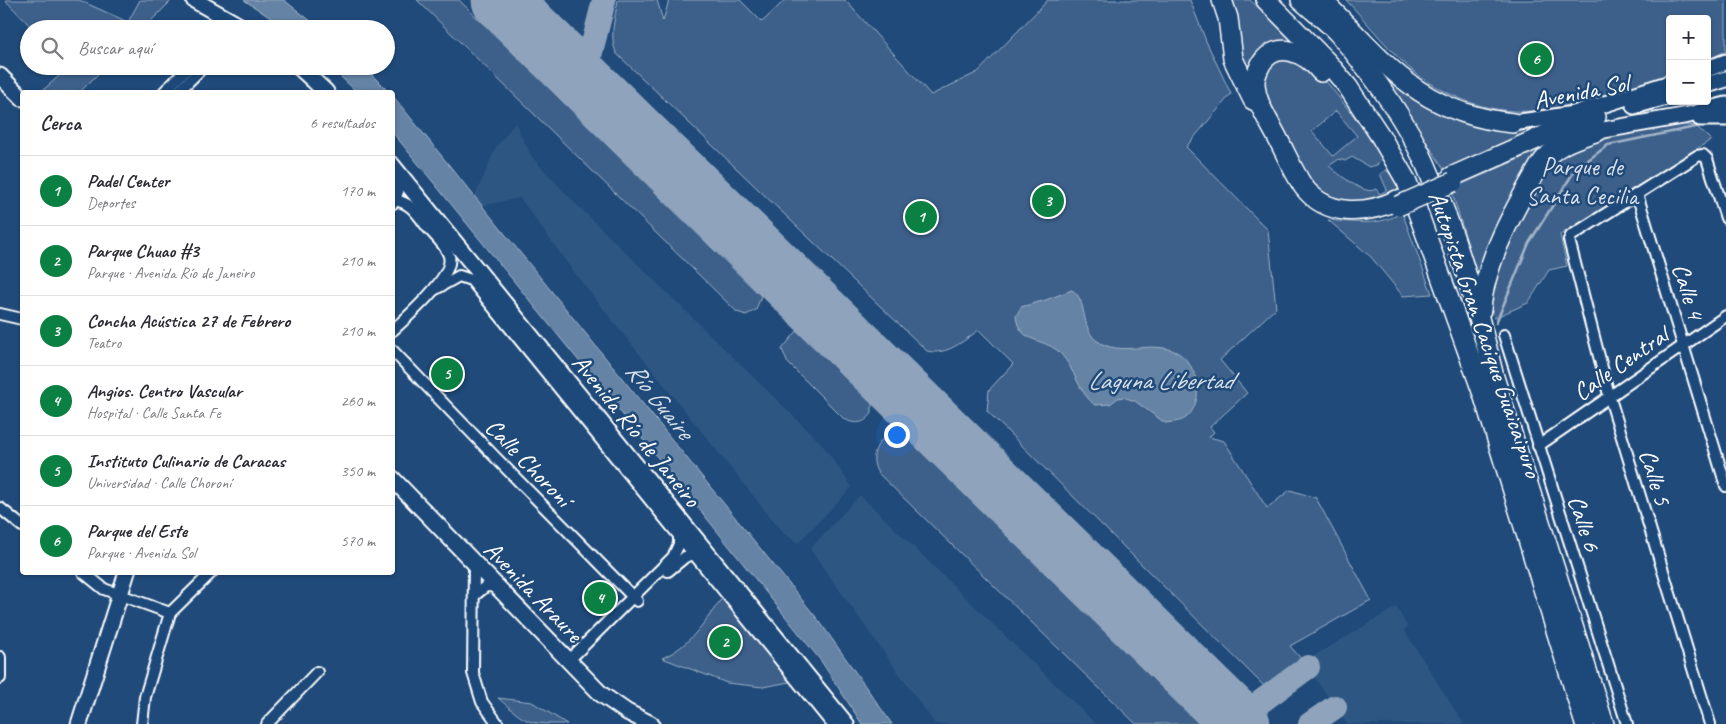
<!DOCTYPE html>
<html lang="es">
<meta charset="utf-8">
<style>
body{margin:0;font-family:Caveat,sans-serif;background:#f7f7f7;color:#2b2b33}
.controls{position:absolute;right:15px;top:15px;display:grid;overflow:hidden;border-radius:5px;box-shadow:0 1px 4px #0004}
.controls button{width:45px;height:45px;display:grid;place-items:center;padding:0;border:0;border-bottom:1px solid #e1e1e2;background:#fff;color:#2b2b33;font:25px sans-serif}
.you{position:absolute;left:896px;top:434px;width:18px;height:18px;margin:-12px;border:4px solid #fff;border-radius:50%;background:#1a73e8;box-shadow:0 0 0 8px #1a73e833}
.badge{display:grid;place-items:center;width:32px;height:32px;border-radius:50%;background:#0b8043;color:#fff;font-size:16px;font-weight:700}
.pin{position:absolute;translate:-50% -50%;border:2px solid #fff;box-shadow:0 1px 5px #0006}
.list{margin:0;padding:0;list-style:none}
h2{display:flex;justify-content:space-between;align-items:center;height:65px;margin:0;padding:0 20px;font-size:21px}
h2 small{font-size:16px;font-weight:400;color:#7c7c81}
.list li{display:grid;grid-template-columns:32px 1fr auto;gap:15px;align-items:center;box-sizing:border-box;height:70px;padding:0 20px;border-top:1px solid #e1e1e2}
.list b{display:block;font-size:19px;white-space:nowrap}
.list p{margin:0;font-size:16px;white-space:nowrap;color:#7c7c81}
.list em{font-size:16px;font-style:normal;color:#7c7c81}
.icon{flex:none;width:28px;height:28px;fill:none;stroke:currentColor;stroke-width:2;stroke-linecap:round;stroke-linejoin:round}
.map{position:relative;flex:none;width:1726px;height:724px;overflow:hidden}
.search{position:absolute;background:#fff;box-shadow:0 1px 4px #0004;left:20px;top:20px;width:375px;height:55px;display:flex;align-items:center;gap:12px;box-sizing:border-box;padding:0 18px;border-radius:28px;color:#7c7c81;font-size:19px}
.panel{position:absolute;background:#fff;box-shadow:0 1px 4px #0004;left:20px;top:90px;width:375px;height:485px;border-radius:5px}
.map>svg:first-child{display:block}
.built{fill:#2e5683}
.green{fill:#3c618b;stroke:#9eb0c5;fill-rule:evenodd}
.water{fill:#6583a4;stroke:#a3b5c8}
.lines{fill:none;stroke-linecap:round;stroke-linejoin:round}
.stream{stroke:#a3b5c8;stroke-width:2.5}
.taxiway{stroke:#8fa4bc;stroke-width:24}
.runway{stroke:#8fa4bc;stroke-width:59}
.street-casing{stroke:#fff;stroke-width:14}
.secondary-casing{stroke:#fff;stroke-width:19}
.highway-casing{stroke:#fff;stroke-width:22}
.street{stroke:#1f4a7a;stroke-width:10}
.secondary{stroke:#1f4a7a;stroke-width:15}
.highway{stroke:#1f4a7a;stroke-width:19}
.highway-bridge-casing{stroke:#fff;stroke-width:22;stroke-linecap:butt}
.highway-bridge{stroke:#1f4a7a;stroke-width:19}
.labels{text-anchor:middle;stroke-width:5;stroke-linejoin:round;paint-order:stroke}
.street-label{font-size:25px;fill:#fff;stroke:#1f4a7a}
.park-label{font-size:25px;fill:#d8dfe8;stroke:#1f4a7a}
.water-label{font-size:26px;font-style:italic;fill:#d8e0e8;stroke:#1f4a7a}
</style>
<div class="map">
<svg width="1726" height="724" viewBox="0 0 1726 724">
<rect width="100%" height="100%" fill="#1f4a7a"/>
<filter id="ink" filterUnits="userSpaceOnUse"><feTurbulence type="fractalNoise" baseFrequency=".02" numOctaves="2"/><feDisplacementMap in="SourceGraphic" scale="10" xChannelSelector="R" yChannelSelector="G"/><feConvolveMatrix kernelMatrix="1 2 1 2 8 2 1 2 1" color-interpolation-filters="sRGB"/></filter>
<g filter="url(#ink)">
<g class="built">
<polygon points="515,123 532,157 572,200 822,444 852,487 798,543 783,533 576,275 520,198 470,208 496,147"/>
<polygon points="860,495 1096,724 935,724 810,549"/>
<polygon points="1396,607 1408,627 1404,630 1464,724 1347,724 1304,662"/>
</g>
<g class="green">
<polygon points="5,0 79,0 128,22 140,0 172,0 143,29 33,29"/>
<polygon points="417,0 459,0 761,296 756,310 746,315 737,312"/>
<path d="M618,0H657L663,21L669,0H740L762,22L785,0H845L931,95L978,72L1048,0H1190L1206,41L1231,94L1186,147L1268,230L1276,308L1220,360L1247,393L1210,427L1214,432L1209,437L1224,441L1267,508L1290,490L1316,498L1371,600L1290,646L1304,662L1264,686L987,411L989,390L1013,364L979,330C963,341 947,356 927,351L616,53C609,35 615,18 618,0Z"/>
<polygon points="1228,0 1250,0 1300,46 1252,75 1238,55"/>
<path d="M1346,0H1726V51L1707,60V19H1670V75L1606,99L1604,96C1533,119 1482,119 1418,75C1394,57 1367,22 1346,0Z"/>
<path d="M1277,57L1314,66L1356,119L1382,157L1377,165L1369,167L1352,157L1345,161L1339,159L1329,166C1338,173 1365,197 1376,189L1380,194L1387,190L1380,174L1386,170L1391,175L1401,192L1365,206L1327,198L1309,183L1262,92L1264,69ZM1336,111L1357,136L1333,156L1312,131Z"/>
<polygon points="1374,62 1479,122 1520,131 1550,128 1446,172"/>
<polygon points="53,66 106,66 80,92 41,92 60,75"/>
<path d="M1678,124L1696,126L1711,140L1560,235L1567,266L1549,270L1528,303L1494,318L1490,296L1492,276L1546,167C1549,164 1553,159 1557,156C1581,139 1648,125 1678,124Z"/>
<polygon points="1551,145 1479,282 1451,189"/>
<path d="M1402,212L1432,294L1403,296L1371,257L1328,220C1352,222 1381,227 1402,212Z"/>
<path d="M797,331L872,404V413C865,424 855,425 844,419L787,362L782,349Z"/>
<path d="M892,432H901L1199,724H1136L878,473C868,457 877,440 892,432Z"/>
<path d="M725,594L795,681L763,687L727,683L662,658C691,646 707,618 725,594Z"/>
<path d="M498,698L532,702L567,724C526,724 528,724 498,698Z"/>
</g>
<g class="water">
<polygon points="244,0 284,0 321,29 287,29"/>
<polygon points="329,66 363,66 389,92 357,92"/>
<polygon points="393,96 820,622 892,724 862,724 821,661 680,485 393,133"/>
<path d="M1072,290C1088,300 1080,327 1096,340C1120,359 1153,338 1178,353C1198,365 1205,400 1187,417C1181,422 1173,422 1165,423L1135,401L1123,397L1118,398L1110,404L1095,405C1078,392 1075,369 1061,354C1046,337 1019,345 1016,316L1021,307L1046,300Z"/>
</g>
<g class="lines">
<polyline class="stream" points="1496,323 1529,243 1575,170 1608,145 1705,125"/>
<g class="taxiway">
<polyline points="584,80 604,0"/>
<polyline points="1236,720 1308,667"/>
<polyline points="1310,724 1335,707"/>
</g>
<polyline class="runway" points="501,0 1241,724"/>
<g class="street-casing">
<g id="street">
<polyline points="164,92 190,66"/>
<polyline points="178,92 204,66"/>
<polyline points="1637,194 1726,486"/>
<polyline points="434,290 459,276 471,280 832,724"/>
<polyline points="0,314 22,319"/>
<path d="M392,331C407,317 455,276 449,256C446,245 435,236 428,228C418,215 411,202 394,200"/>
<polyline points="1504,335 1627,724"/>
<polyline points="392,350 495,457 637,601"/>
<polyline points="1538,446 1726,316"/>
<polyline points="0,508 22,526"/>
<polyline points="474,562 473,673 482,702 498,724"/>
<polyline points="668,571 685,557 694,554"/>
<polyline points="83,572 104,589 170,613"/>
<polyline points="475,595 486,586 498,587"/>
<polyline points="0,657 0,678"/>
<polyline points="568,661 673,557 679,544 679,535"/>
<polyline points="142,724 145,697 170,613 212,572"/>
<polyline points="267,724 317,672"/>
<polyline points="1710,724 1609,395 1569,240 1571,236 1697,156 1703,155 1707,159 1726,218"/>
</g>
</g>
<g class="secondary-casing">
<g id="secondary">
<polyline points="194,0 245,29"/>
<polyline points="298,66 326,92"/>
<polyline points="1707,69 1726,62"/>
<polyline points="0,76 22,98"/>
<polyline points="1707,85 1726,79"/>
<polyline points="1634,106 1670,96"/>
<polyline points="1700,118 1726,118"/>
<polyline points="1513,123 1574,114 1670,83"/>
<polyline points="1598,131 1689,115 1726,105"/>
<polyline points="392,165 846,724"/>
<polyline points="392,181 396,190 392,201"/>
<polyline points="392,478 601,694 627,712 651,724"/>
<polyline points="79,724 127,572"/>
</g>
</g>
<g class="highway-casing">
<g id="highway">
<polyline points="1222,0 1228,18 1233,59 1253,100"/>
<polyline points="1266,0 1328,63 1348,87 1381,137 1407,182 1483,394 1585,724"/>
<path d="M1301,0C1313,11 1327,21 1338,33C1371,72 1404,116 1425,163C1455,231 1477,304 1494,377L1604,724"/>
<path d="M1322,0C1384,61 1419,114 1513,123"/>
<path d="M1321,72C1307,54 1277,38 1261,64C1258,70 1255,76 1255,82C1255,102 1269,121 1278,139C1286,154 1293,171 1303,186C1326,217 1365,215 1397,200"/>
<polyline points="1451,177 1548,134 1596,117"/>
<path d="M1481,310C1484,262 1516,206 1540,165C1555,144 1575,139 1598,131"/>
</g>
</g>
<use href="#street" class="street"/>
<use href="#secondary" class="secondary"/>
<use href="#highway" class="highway"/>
<g class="highway-bridge-casing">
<polyline id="highway-bridge" points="1398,206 1453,182"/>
</g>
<use href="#highway-bridge" class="highway-bridge"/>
</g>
</g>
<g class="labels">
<g class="street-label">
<text transform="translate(1581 91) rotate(-11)" y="9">Avenida Sol</text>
<text transform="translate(1689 291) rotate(73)" y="9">Calle 4</text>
<text transform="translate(1486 334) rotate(71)" y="9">Autopista Gran Cacique Guaicaipuro</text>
<text transform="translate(1620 363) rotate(-35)" y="9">Calle Central</text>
<text transform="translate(637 430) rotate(51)" y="9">Avenida Río de Janeiro</text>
<text transform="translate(529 462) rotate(46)" y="9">Calle Choroní</text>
<text transform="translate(1656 477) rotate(73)" y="9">Calle 5</text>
<text transform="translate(1585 523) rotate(72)" y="9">Calle 6</text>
<text transform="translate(534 591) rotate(46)" y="9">Avenida Araure</text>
</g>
<g class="park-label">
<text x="1582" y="175">Parque de<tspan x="1582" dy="29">Santa Cecilia</tspan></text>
</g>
<g class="water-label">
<text x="1160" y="389">Laguna Libertad</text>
<text transform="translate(660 400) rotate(51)" y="9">Río Guaire</text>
</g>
</g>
</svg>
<div class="controls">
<button>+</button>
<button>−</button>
</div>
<div class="you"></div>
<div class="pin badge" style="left:921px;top:217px">1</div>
<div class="pin badge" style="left:725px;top:642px">2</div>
<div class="pin badge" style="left:1048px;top:201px">3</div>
<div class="pin badge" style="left:600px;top:598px">4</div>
<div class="pin badge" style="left:447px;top:374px">5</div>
<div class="pin badge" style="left:1536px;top:59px">6</div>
<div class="search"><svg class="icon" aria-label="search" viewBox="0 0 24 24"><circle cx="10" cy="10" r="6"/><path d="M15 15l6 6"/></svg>Buscar aquí</div>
<section class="panel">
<h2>Cerca<small>6 resultados</small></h2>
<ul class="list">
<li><span class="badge">1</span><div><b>Padel Center</b><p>Deportes</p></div><em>170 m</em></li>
<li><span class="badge">2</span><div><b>Parque Chuao #3</b><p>Parque · Avenida Río de Janeiro</p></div><em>210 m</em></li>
<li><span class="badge">3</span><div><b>Concha Acústica 27 de Febrero</b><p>Teatro</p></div><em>210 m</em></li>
<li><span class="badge">4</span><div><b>Angios. Centro Vascular</b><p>Hospital · Calle Santa Fe</p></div><em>260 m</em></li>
<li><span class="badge">5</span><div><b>Instituto Culinario de Caracas</b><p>Universidad · Calle Choroní</p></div><em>350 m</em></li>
<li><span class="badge">6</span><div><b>Parque del Este</b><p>Parque · Avenida Sol</p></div><em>570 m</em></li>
</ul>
</section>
</div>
